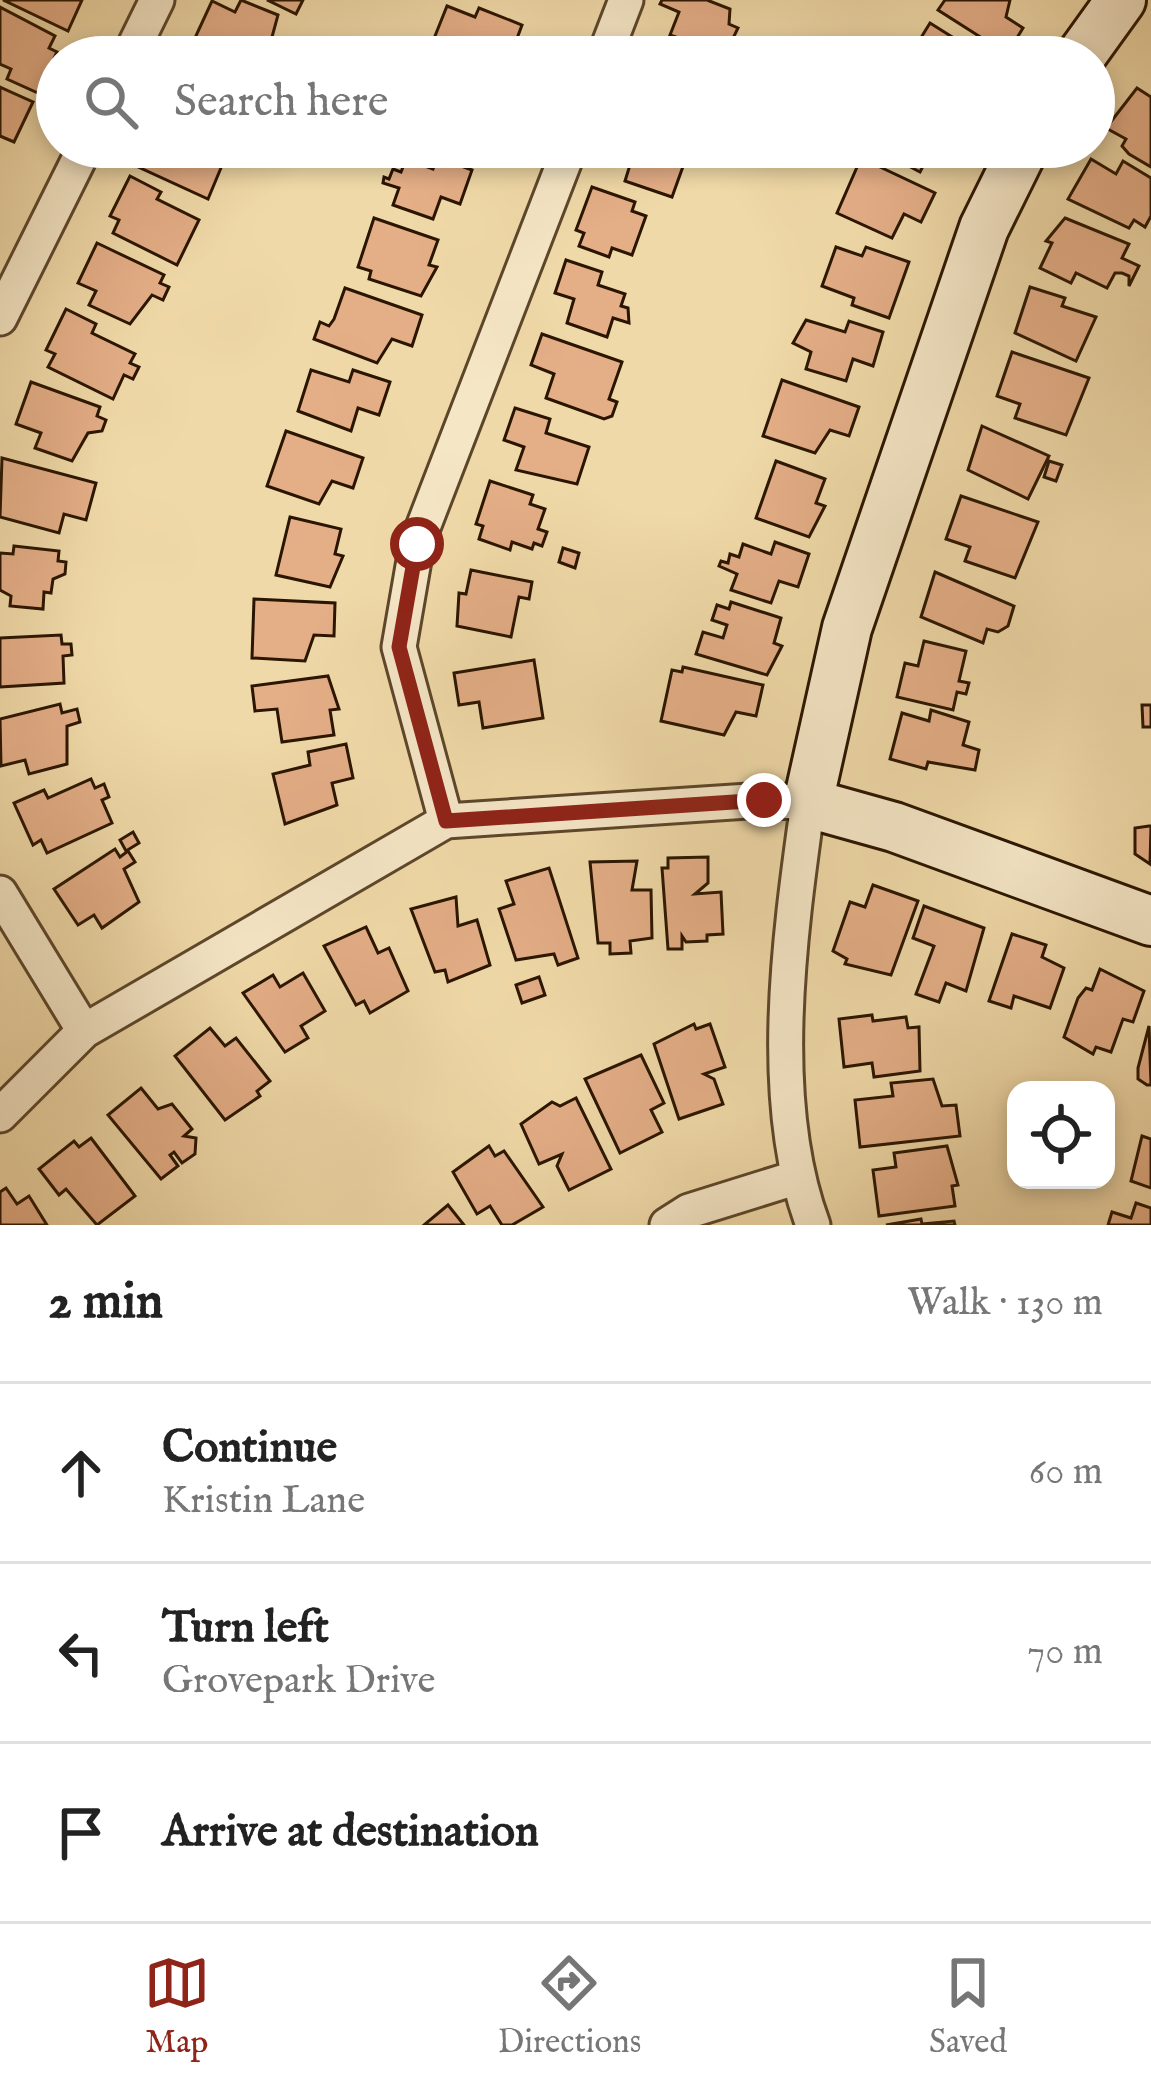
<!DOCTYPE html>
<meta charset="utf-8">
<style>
body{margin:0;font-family:"IM FELL English",serif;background:#f2f2f2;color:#222}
.controls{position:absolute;right:36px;bottom:36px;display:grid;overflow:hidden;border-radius:24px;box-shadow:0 6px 18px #0003}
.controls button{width:108px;height:108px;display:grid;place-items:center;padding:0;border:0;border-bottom:3px solid #e0e0e0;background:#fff;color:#222;font:60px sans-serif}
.stop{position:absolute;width:36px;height:36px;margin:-27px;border:9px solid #8f2418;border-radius:50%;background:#fff}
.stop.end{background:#8f2418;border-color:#fff;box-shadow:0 3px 12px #0008}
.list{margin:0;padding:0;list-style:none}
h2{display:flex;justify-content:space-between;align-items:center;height:156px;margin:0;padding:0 48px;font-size:51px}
h2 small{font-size:39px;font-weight:400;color:#767676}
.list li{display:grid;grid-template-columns:78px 1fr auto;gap:36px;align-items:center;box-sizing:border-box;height:180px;padding:0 48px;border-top:3px solid #e0e0e0}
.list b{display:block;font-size:45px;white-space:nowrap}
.list p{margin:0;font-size:39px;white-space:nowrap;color:#767676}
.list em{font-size:39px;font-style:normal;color:#767676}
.icon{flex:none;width:66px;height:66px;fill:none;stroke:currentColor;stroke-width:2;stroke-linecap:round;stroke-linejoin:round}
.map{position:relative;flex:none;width:1151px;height:1225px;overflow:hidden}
.search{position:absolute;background:#fff;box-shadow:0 6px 18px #0003;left:36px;right:36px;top:36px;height:132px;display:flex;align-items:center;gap:30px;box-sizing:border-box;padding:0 42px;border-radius:66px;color:#767676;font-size:45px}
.sheet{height:696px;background:#fff}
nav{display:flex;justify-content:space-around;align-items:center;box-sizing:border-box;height:168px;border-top:3px solid #e0e0e0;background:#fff;font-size:33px;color:#767676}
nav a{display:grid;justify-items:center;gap:6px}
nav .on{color:#8f2418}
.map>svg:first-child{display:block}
.building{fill:#e4ae87;stroke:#2a1500;stroke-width:3}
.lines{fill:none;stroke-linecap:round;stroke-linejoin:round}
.street-casing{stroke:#5c462a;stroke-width:39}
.secondary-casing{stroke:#2a1500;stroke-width:54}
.street{stroke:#f5e6c6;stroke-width:33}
.secondary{stroke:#f5e6c6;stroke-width:48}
.route{stroke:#8f2418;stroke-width:15}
</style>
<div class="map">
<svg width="1151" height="1225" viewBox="0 0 1151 1225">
<rect width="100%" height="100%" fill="#f0d9a8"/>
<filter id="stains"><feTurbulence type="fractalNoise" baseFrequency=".00167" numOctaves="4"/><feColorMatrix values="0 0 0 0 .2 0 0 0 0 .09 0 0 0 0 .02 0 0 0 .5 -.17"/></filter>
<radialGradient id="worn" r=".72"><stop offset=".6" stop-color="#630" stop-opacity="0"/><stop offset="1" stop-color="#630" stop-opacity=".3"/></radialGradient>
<g class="building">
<polygon points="3,0 82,0 68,31"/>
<polygon points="241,0 278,15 269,48 277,57 229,57 194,40 212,1 235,12"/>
<polygon points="267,0 303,0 296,14"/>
<polygon points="662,0 707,0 730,9 729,24 738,28 725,55 670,35 679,12 660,4"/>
<polygon points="945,0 1010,0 1006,17 1023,28 1007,54 938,10"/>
<polygon points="447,6 475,17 479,8 522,25 510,57 461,57 431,46"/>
<polygon points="0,7 55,36 49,48 57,52 38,93 7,79 11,69 0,64"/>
<polygon points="930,23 984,57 915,57 914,49"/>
<polygon points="650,46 684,57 646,57"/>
<polygon points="0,87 33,102 14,142 0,136"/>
<polygon points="1137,88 1151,97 1151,167 1129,154 1122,146 1126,139 1106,128"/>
<polygon points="143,147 214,147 210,156 223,163 208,199 134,165"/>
<polygon points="612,147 690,147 672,197 625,181 630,165 622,162 625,151"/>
<polygon points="885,147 956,147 949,160 931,151 920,172 882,152"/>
<polygon points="437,157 472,170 460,204 441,197 433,219 393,205 399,188 383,183 384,177 389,179 393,169 401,172 406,159 433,169"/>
<polygon points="861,158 935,193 921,222 904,214 892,238 837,213"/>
<polygon points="1091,159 1116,174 1123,161 1151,178 1151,216 1145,227 1134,220 1129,228 1068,199"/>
<polygon points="130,176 161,192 157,199 199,220 177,265 113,233 119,220 110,216"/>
<polygon points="592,187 635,202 632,211 646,216 632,255 612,248 609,257 579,246 584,233 576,230"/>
<polygon points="374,218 438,240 429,265 437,267 421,296 369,279 371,271 358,267"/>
<polygon points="1065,218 1129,244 1122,258 1139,266 1129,286 1129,276 1122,273 1115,273 1107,288 1076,273 1071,283 1040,268 1052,243 1046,241"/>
<polygon points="97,243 164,275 160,283 169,287 163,300 152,295 130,324 89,305 96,291 78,283"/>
<polygon points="836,247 862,256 866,247 909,262 889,318 852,305 854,298 822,286"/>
<polygon points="566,260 602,272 598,285 625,294 621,306 628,308 629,323 613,318 607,337 567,323 574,299 555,293"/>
<polygon points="1030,287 1065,298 1062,306 1096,317 1076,361 1015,333"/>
<polygon points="345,288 422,315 412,346 392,339 377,363 314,339 320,322 329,326 334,319"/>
<polygon points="66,309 96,324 92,333 135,354 130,363 139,367 133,379 124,375 113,399 48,367 55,354 46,350"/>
<polygon points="806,320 845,332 849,321 883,332 873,366 853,359 846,381 806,369 811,352 793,343"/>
<polygon points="542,334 622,362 609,399 617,402 612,416 604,419 546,398 554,374 531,365"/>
<polygon points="1012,352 1089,378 1066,435 1015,418 1020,404 997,396"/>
<polygon points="311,370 349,382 353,370 390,382 379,415 358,408 351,431 298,411"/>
<polygon points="782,380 859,407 849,436 830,430 815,453 763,436"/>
<polygon points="31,382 100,407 97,416 106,420 102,431 88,433 72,461 35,448 41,433 16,424"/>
<polygon points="515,408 550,419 546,433 589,447 577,484 516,470 524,447 504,440"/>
<polygon points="982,426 1049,456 1028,499 968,470"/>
<polygon points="286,431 363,458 353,488 332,481 319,504 267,486"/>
<polygon points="2,458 96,483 86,520 64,514 59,533 0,517"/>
<polygon points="776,461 825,479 816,503 825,506 809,537 756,518"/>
<polygon points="1049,461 1062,465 1056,481 1044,477"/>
<polygon points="490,481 533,495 530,504 545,509 538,529 547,532 542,546 534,543 532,549 512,542 510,550 479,539 483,526 476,524"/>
<polygon points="961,496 1038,522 1015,578 965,561 970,547 946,539"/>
<polygon points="290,517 341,529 335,554 343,556 330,587 276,575"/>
<polygon points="775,542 809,554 798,587 779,581 771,603 731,590 737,574 719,566 721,561 728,563 730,554 739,557 743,544 771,554"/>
<polygon points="14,546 59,551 58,561 66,562 65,574 53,579 51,593 44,592 43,609 10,606 11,596 0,590 0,553 13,554"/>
<polygon points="563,548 579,553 575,568 559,562"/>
<polygon points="471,570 532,582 529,599 519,597 511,637 457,626 459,593 466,594"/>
<polygon points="935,572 1014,606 1008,626 998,632 987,629 983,643 921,617"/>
<polygon points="254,599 335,603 334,636 314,635 305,661 252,658"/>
<polygon points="731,602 781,618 774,643 782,646 767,675 696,654 703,632 723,638 727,625 712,620 717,605 729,609"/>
<polygon points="61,635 62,644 71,644 72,655 63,656 64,683 0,687 0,638"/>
<polygon points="924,641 966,651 959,681 969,683 966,694 957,692 953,710 897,697 905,663 918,666"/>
<polygon points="534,660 543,718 483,728 479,702 459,705 454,673"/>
<polygon points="683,667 763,685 756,716 736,712 724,735 661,721 672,670 682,672"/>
<polygon points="328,676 339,709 330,710 334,735 282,742 277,709 255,711 252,686"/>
<polygon points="60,704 62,713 77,709 80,722 67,726 67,764 29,774 25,760 1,766 0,719"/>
<polygon points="1142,705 1151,705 1151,727 1143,727"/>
<polygon points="931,710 969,722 963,745 979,750 975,770 928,762 926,769 890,759 902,713 929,721"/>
<polygon points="346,744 353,778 332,783 337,805 285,824 273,774 310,765 308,752"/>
<polygon points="91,779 95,788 104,784 109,797 102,800 112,823 47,853 41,840 33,845 14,803 44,790 48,798"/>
<polygon points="1149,826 1151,826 1150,864 1135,854 1135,828"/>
<polygon points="133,832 139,843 126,851 120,840"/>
<polygon points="115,849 120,857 128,851 135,862 124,869 139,902 102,928 94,915 78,925 54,889"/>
<polygon points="708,857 708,883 695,894 721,892 723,934 707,935 707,941 686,942 682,936 682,949 668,949 662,868 668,868 668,858"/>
<polygon points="637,861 632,890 651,890 652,938 630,941 631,953 610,954 610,943 598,943 590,862"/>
<polygon points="549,868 578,958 558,965 554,954 516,960 499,909 514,904 506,881"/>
<polygon points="873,885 918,901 891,975 845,964 847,959 833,951 850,902 865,907"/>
<polygon points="456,897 458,926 477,920 490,965 448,982 445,970 435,972 411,909"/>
<polygon points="924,906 984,928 966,991 946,983 939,1002 916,994 934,946 913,938"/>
<polygon points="366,927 378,953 389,948 408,991 370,1013 364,1001 356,1005 324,946"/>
<polygon points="1012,934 1046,945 1042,957 1064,968 1050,1008 1014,996 1011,1008 989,1001"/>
<polygon points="1100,969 1144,991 1133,1022 1123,1019 1111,1052 1096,1047 1093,1054 1064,1037 1078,998 1086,988 1092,990"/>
<polygon points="303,973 325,1011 301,1026 308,1038 285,1052 243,993 273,975 280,987"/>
<polygon points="539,977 545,995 522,1003 516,985"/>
<polygon points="872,1015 873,1021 906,1017 908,1028 919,1027 920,1071 874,1077 872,1063 844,1067 839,1019"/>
<polygon points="694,1024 696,1029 710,1024 725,1067 704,1074 714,1079 723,1104 679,1119 654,1044"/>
<polygon points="1149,1026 1151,1085 1147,1085 1138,1079 1138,1068"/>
<polygon points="210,1028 225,1046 236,1038 270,1081 257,1091 260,1096 225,1120 175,1056"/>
<polygon points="641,1055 664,1103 651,1110 662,1132 620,1153 585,1079"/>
<polygon points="933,1079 942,1106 956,1105 960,1136 860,1147 855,1100 893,1096 891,1083"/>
<polygon points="141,1088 158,1109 172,1104 192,1129 184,1136 196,1138 195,1154 182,1163 174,1152 170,1155 178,1166 161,1179 108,1115"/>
<polygon points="576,1098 611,1169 569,1190 557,1166 562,1154 539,1164 521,1124 552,1102 560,1106"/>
<polygon points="1142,1136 1151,1139 1151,1188 1131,1181"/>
<polygon points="91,1138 135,1196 97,1225 66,1189 59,1195 39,1169 74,1141 79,1147"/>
<polygon points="489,1146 495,1156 504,1151 543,1207 512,1225 502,1225 490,1206 477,1214 453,1172"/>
<polygon points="947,1146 958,1185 952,1186 955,1206 879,1216 873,1170 896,1167 894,1153"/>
<polygon points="6,1188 17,1204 29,1196 47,1225 0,1225 0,1192"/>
<polygon points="1136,1203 1151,1208 1151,1225 1108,1225 1112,1212 1131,1218"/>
<polygon points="448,1205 464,1225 424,1225"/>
<polygon points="921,1219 922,1224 954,1221 955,1225 886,1225"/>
</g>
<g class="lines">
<g class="street-casing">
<g id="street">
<polyline points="129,57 157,0"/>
<polyline points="604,57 626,0"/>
<polyline points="0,318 85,147"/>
<polyline points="446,821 399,647 417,543 570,147"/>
<polyline points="0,893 84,1031"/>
<path d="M0,1115L84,1031L446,821L764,800L808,803C790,933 766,1100 813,1225"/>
<polyline points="667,1225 689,1211 795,1178"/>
</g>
</g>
<g class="secondary-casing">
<g id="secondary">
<polyline points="1080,57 1121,0"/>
<polyline points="1024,147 984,228 847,628 808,803 894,827 1151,921"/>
</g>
</g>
<use href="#street" class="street"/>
<use href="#secondary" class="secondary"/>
</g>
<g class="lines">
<polyline class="route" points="417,544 399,647 446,821 764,800"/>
</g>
<rect width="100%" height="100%" filter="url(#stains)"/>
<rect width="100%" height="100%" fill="url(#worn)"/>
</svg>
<div class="controls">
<button><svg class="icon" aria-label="locate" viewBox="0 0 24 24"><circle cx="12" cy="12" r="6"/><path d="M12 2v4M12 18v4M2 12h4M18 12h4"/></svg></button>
</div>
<div class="stop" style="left:417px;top:544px"></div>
<div class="stop end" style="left:764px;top:800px"></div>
<div class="search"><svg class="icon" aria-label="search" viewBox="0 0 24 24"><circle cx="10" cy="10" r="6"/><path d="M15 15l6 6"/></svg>Search here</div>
</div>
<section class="sheet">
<h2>2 min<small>Walk · 130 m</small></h2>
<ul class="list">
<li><svg class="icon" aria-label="ahead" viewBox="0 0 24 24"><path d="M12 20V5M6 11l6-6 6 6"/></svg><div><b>Continue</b><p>Kristin Lane</p></div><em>60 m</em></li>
<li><svg class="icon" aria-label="left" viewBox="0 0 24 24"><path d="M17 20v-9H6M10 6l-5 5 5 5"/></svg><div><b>Turn left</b><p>Grovepark Drive</p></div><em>70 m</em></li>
<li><svg class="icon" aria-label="arrive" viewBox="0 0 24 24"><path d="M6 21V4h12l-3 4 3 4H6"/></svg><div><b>Arrive at destination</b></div></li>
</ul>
</section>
<nav>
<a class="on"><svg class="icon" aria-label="map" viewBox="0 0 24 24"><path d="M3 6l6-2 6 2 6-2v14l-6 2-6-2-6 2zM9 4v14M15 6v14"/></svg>Map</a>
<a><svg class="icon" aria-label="directions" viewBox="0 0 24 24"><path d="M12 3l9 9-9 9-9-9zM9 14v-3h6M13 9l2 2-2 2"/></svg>Directions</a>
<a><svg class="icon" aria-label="saved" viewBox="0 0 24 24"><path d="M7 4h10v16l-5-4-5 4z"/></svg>Saved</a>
</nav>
